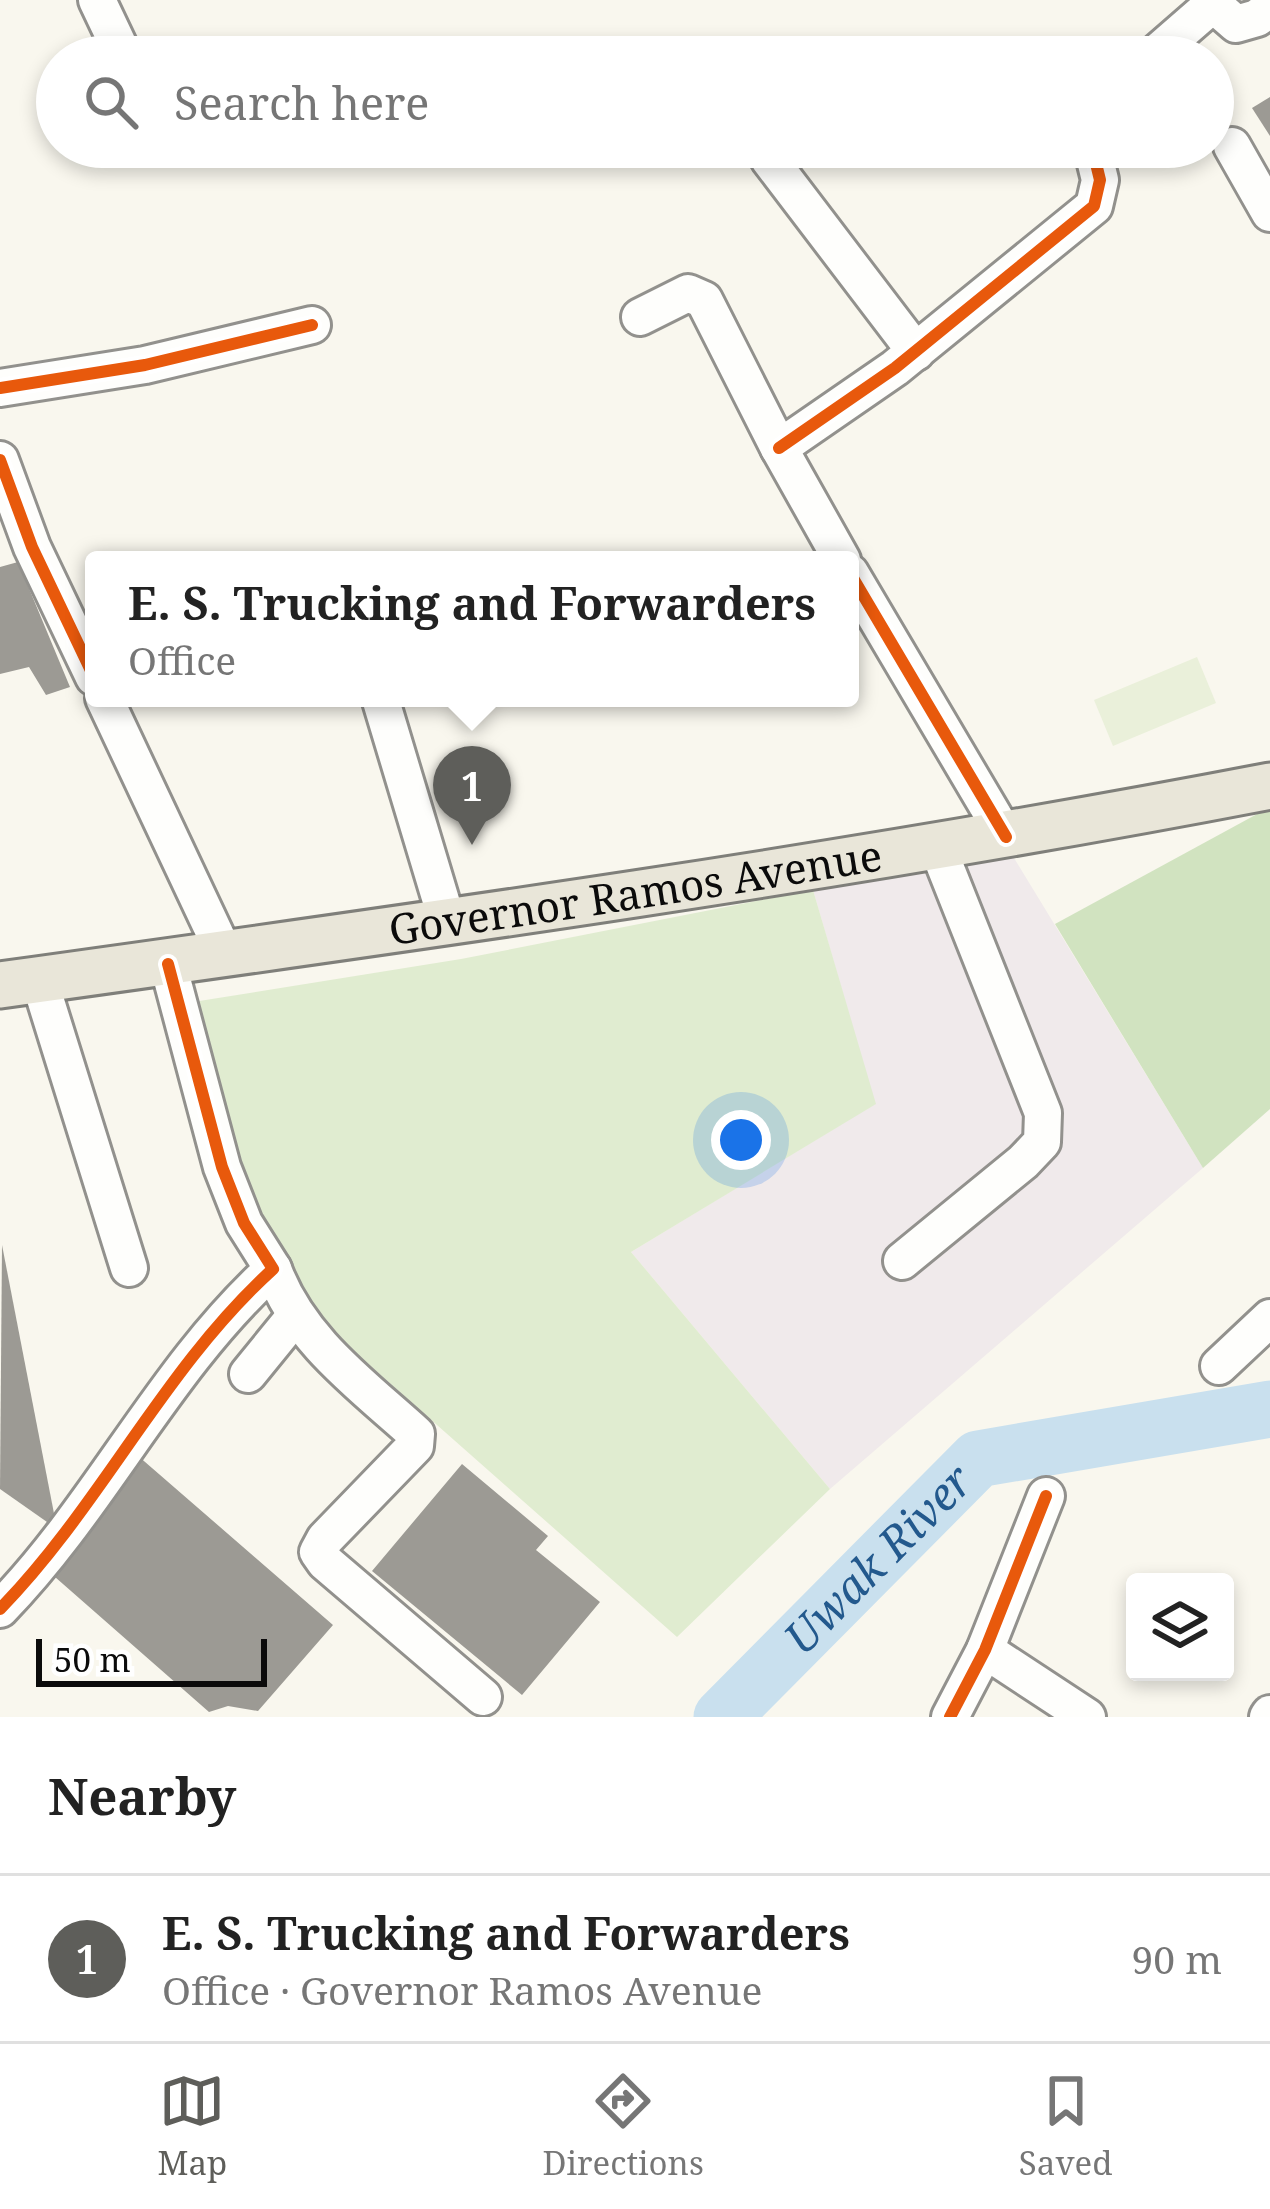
<!DOCTYPE html>
<meta charset="utf-8">
<style>
body{margin:0;font-family:"Noto Serif",serif;background:#f2f2f2;color:#222}
.controls{position:absolute;right:36px;bottom:36px;display:grid;overflow:hidden;border-radius:12px;box-shadow:0 6px 18px #0003}
.controls button{width:108px;height:108px;display:grid;place-items:center;padding:0;border:0;border-bottom:3px solid #e0e0e0;background:#fff;color:#222;font:60px sans-serif}
.scale{position:absolute;left:36px;bottom:30px;width:231px;box-sizing:border-box;padding-left:12px;border:6px solid #0b0b0b;border-top:0;font-size:33px;line-height:42px;white-space:nowrap;color:#0b0b0b;-webkit-text-stroke:9px #fff;paint-order:stroke}
.you{position:absolute;left:741px;top:1140px;width:42px;height:42px;margin:-30px;border:9px solid #fff;border-radius:50%;background:#1a73e8;box-shadow:0 0 0 18px #1a73e833}
.badge{display:grid;place-items:center;width:78px;height:78px;border-radius:50%;background:#5e5e5a;color:#fff;font-size:39px;font-weight:700}
.pin{position:absolute;translate:-50% -99px;filter:drop-shadow(0 3px 6px #0008)}
.pin::after{content:'';position:absolute;top:63px;width:42px;height:36px;background:inherit;clip-path:polygon(0 0,100% 0,50% 100%)}
.popup{position:absolute;left:85px;top:551px;width:774px;height:156px;box-sizing:border-box;display:grid;place-content:center;border-radius:12px;background:#fff;filter:drop-shadow(0 3px 9px #0005);font-size:39px;white-space:nowrap;color:#767676}
.popup b{font-size:45px;color:#222}
.popup::after{content:'';position:absolute;left:50%;top:100%;margin-left:-24px;border:24px solid transparent;border-top-color:#fff}
.list{margin:0;padding:0;list-style:none}
h2{display:flex;justify-content:space-between;align-items:center;height:156px;margin:0;padding:0 48px;font-size:51px}
h2 small{font-size:39px;font-weight:400;color:#767676}
.list li{display:grid;grid-template-columns:78px 1fr auto;gap:36px;align-items:center;box-sizing:border-box;height:168px;padding:0 48px;border-top:3px solid #e0e0e0}
.list b{display:block;font-size:45px;white-space:nowrap}
.list p{margin:0;font-size:39px;white-space:nowrap;color:#767676}
.list em{font-size:39px;font-style:normal;color:#767676}
.icon{flex:none;width:66px;height:66px;fill:none;stroke:currentColor;stroke-width:2;stroke-linecap:round;stroke-linejoin:round}
.map{position:relative;flex:none;width:1270px;height:1717px;overflow:hidden}
.search{position:absolute;background:#fff;box-shadow:0 6px 18px #0003;left:36px;right:36px;top:36px;height:132px;display:flex;align-items:center;gap:30px;box-sizing:border-box;padding:0 42px;border-radius:66px;color:#767676;font-size:45px}
.sheet{height:324px;background:#fff}
nav{display:flex;justify-content:space-around;align-items:center;box-sizing:border-box;height:168px;border-top:3px solid #e0e0e0;background:#fff;font-size:33px;color:#767676}
nav a{display:grid;justify-items:center;gap:6px}
nav .on{color:#5e5e5a}
.map>svg:first-child{display:block}
.industrial{fill:#f0eaeb}
.green{fill:#e0ecd0}
.forest{fill:#d1e3c0}
.pitch{fill:#eaf0da}
.lines{fill:none;stroke-linecap:round;stroke-linejoin:round}
.river{stroke:#c9e0ee;stroke-width:57}
.building{fill:#9c9a94}
.minor-casing{stroke:#92918d;stroke-width:42}
.major-casing{stroke:#7f7f7a;stroke-width:51}
.minor{stroke:#fefefc;stroke-width:36}
.major{stroke:#e9e6d9;stroke-width:45}
.cycleway-casing{stroke:#fff;stroke-width:20}
.cycleway{stroke:#e8590c;stroke-width:12}
.labels{text-anchor:middle;stroke-width:12;stroke-linejoin:round;paint-order:stroke}
.street-label{font-size:42px;fill:#0b0b0b;stroke:#fff}
.water-label{font-size:45px;font-style:italic;fill:#23598d;stroke:#fff}
</style>
<div class="map">
<svg width="1270" height="1717" viewBox="0 0 1270 1717">
<rect width="100%" height="100%" fill="#f9f7ee"/>
<polygon class="industrial" points="1011,853 1203,1168 830,1489 631,1252 875,1104 813,890"/>
<polygon class="green" points="813,890 876,1104 631,1252 830,1489 677,1637 317,1319 234,1167 193,1002 461,959"/>
<polygon class="forest" points="1270,807 1270,1109 1203,1168 1055,924"/>
<polygon class="pitch" points="1197,657 1216,703 1113,746 1094,700"/>
<g class="lines">
<path class="river" id="s1" d="M722,1717L978,1459L1270,1409"/>
</g>
<g class="building">
<polygon points="1270,97 1270,136 1252,108"/>
<polygon points="18,562 70,687 46,695 29,667 0,674 0,567"/>
<polygon points="2,1245 57,1529 0,1489"/>
<polygon points="137,1455 333,1625 258,1711 228,1706 209,1712 55,1577"/>
<polygon points="462,1464 548,1536 536,1550 600,1602 522,1695 372,1571"/>
</g>
<g class="lines">
<g class="minor-casing">
<g id="minor">
<polyline points="97,0 124,57"/>
<polyline points="1213,4 1236,24 1257,18 1270,8"/>
<polyline points="1152,57 1213,4 1211,0"/>
<polyline points="1232,146 1270,213"/>
<polyline points="769,159 916,352"/>
<polyline points="640,317 688,293 704,300 779,448 842,560"/>
<polyline points="0,388 145,365 312,325"/>
<polyline points="779,448 895,368 1094,206 1100,180 1092,147"/>
<polyline points="0,460 32,547 94,677"/>
<polyline points="850,573 1006,837"/>
<polyline points="104,698 225,955"/>
<polyline points="381,701 448,924"/>
<polyline points="39,979 129,1268"/>
<polyline points="902,1261 1023,1162 1042,1142 1043,1113 937,846"/>
<path d="M273,1269C299,1340 362,1385 416,1434L415,1446L325,1539L318,1552L325,1562L483,1697"/>
<polyline points="1219,1366 1270,1318"/>
<polyline points="248,1374 296,1315"/>
<path d="M0,1609C103,1503 163,1369 273,1269L244,1223L222,1167L168,964"/>
<polyline points="985,1650 1087,1717"/>
<polyline points="950,1717 985,1650 1046,1496"/>
<polyline points="1268,1717 1270,1714"/>
</g>
</g>
<g class="major-casing">
<g id="major">
<path id="s2" d="M0,985C425,926 849,867 1270,786"/>
</g>
</g>
<use href="#minor" class="minor"/>
<use href="#major" class="major"/>
<g class="cycleway-casing">
<g id="cycleway">
<polyline points="0,388 145,365 312,325"/>
<polyline points="779,448 895,368 1094,206 1100,180 1092,147"/>
<polyline points="0,460 32,547 94,677"/>
<polyline points="850,573 1006,837"/>
<path d="M0,1609C103,1503 163,1369 273,1269L244,1223L222,1167L168,964"/>
<polyline points="950,1717 985,1650 1046,1496"/>
</g>
</g>
<use href="#cycleway" class="cycleway"/>
</g>
<g class="labels">
<g class="street-label">
<text dy="15" stroke="none"><textPath href="#s2" startOffset="642">Governor Ramos Avenue</textPath></text>
</g>
<g class="water-label">
<text dy="16" stroke="none"><textPath href="#s1" startOffset="222">Uwak River</textPath></text>
</g>
</g>
</svg>
<div class="controls">
<button><svg class="icon" aria-label="layers" viewBox="0 0 24 24"><path d="M12 4l9 5-9 5-9-5zM3 14l9 5 9-5"/></svg></button>
</div>
<div class="scale">50 m</div>
<div class="you"></div>
<div class="pin badge" style="left:472px;top:845px">1</div>
<div class="popup"><b>E. S. Trucking and Forwarders</b>Office</div>
<div class="search"><svg class="icon" aria-label="search" viewBox="0 0 24 24"><circle cx="10" cy="10" r="6"/><path d="M15 15l6 6"/></svg>Search here</div>
</div>
<section class="sheet">
<h2>Nearby<small></small></h2>
<ul class="list">
<li><span class="badge">1</span><div><b>E. S. Trucking and Forwarders</b><p>Office · Governor Ramos Avenue</p></div><em>90 m</em></li>
</ul>
</section>
<nav>
<a class="on"><svg class="icon" aria-label="map" viewBox="0 0 24 24"><path d="M3 6l6-2 6 2 6-2v14l-6 2-6-2-6 2zM9 4v14M15 6v14"/></svg>Map</a>
<a><svg class="icon" aria-label="directions" viewBox="0 0 24 24"><path d="M12 3l9 9-9 9-9-9zM9 14v-3h6M13 9l2 2-2 2"/></svg>Directions</a>
<a><svg class="icon" aria-label="saved" viewBox="0 0 24 24"><path d="M7 4h10v16l-5-4-5 4z"/></svg>Saved</a>
</nav>
